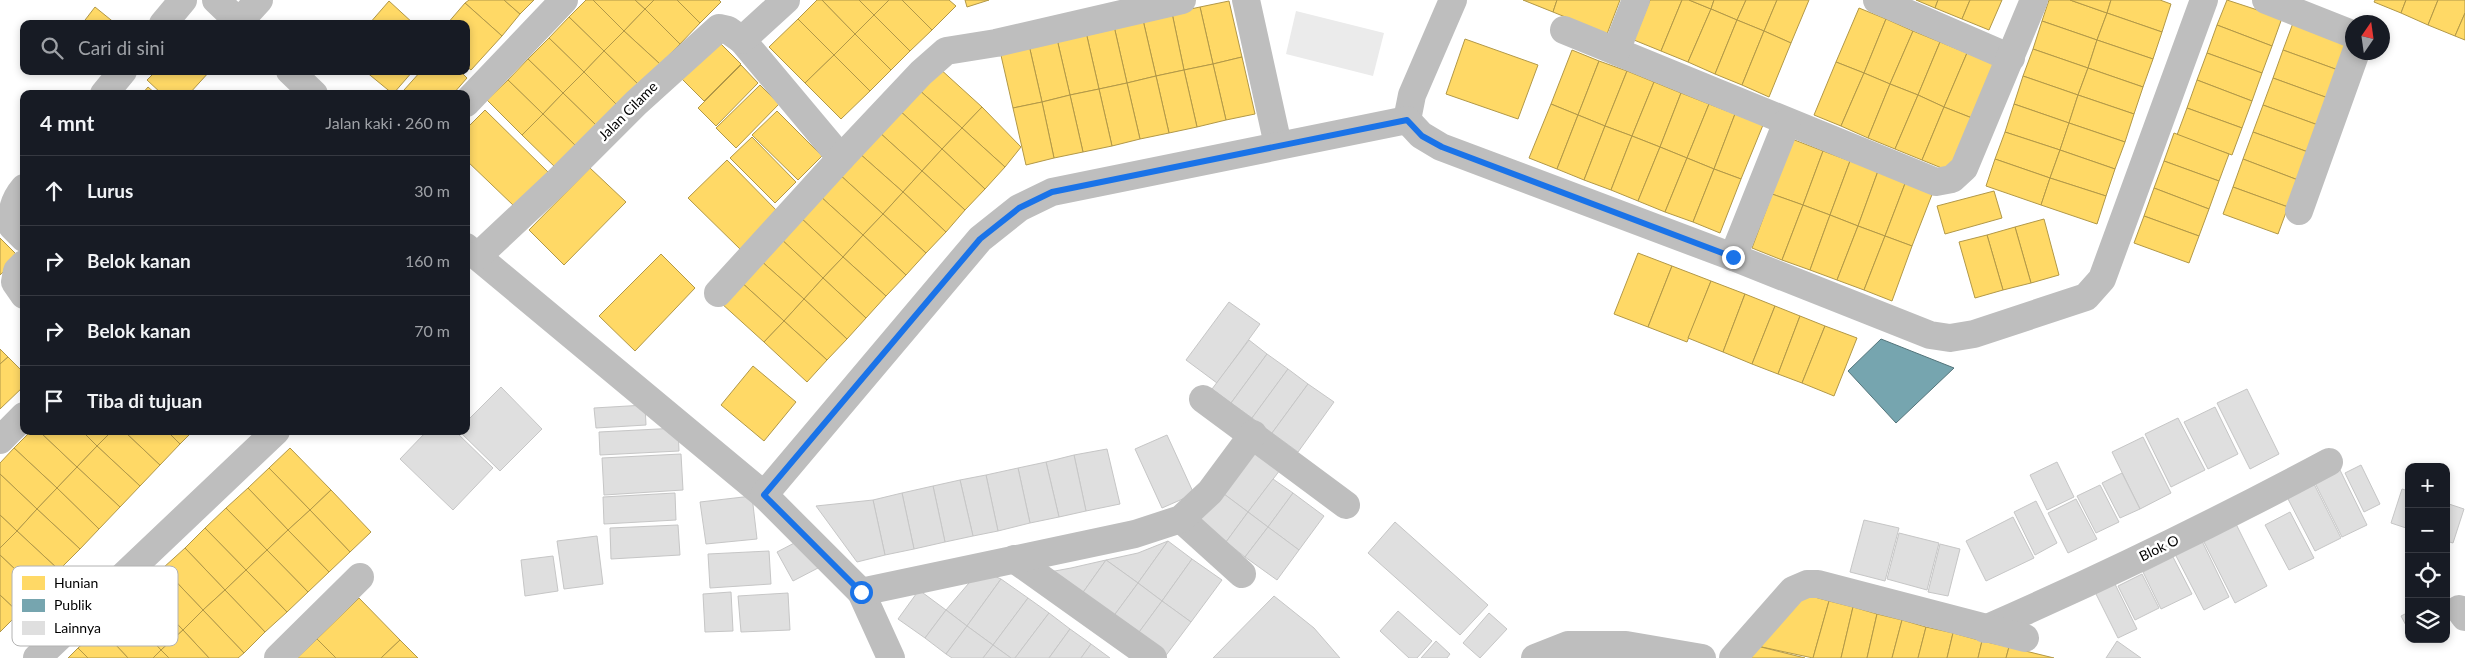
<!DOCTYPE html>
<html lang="id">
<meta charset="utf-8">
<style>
body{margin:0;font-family:Lato,sans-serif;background:#242831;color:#f1f3f6}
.controls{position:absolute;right:15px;bottom:15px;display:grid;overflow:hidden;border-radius:10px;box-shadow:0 2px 8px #0003}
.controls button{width:45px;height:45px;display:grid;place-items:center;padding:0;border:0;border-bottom:1px solid #363941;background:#171b24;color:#f1f3f6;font:25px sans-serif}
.compass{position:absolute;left:2345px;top:15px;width:45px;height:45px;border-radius:50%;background:#171b24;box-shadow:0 2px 8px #0003;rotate:13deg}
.stop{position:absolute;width:15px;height:15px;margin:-11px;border:4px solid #1a73e8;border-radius:50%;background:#fff}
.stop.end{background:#1a73e8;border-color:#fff;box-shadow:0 1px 5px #0008}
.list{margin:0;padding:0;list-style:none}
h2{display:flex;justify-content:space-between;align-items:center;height:65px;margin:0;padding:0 20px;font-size:21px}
h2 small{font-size:16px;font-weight:400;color:#9ea1a6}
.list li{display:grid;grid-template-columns:32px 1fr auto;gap:15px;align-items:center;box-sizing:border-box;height:70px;padding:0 20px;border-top:1px solid #363941}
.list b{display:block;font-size:19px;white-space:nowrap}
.list em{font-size:16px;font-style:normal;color:#9ea1a6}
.icon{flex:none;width:28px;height:28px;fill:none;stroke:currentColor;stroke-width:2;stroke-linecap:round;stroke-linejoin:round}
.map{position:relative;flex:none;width:2465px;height:658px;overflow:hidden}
.search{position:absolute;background:#171b24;box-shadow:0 2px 8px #0003;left:20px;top:20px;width:450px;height:55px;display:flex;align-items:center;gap:12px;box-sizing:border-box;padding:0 18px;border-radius:10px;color:#9ea1a6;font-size:19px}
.panel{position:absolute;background:#171b24;box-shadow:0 2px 8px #0003;left:20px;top:90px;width:450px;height:345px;border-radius:10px}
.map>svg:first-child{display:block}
.green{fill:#ebebeb}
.homes{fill:#ffd966;stroke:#b29847}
.public{fill:#76a5af;stroke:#53747a}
.building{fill:#dfdfdf;stroke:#c6c6c6}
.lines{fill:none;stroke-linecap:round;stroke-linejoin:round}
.minor{stroke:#bebebe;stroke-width:28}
.route{stroke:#1a73e8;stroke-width:6}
.labels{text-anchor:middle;stroke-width:5;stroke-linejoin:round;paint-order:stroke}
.street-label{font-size:14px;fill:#000;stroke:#fff}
.key{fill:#fff;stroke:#b2b2b2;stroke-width:1}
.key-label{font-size:14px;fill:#000}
</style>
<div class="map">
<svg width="2465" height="658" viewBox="0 0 2465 658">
<rect width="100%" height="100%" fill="#fff"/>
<polygon class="green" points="1296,11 1384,33 1373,76 1286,54"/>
<g class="homes">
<polygon points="469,0 504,0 520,14 502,36 465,3"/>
<polygon points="504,0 534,0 520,14"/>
<polygon points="586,0 593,0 624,31 604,51 569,17"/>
<polygon points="593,0 635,0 645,9 624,31"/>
<polygon points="635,0 654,0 645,9"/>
<polygon points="654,0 677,0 700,23 680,44 645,9"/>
<polygon points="677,0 719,0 721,2 700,23"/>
<polygon points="817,0 822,0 855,34 834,55 798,19"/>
<polygon points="822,0 859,0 874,15 855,34"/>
<polygon points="859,0 889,0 874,15"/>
<polygon points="889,0 902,0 932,30 910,51 874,15"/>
<polygon points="902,0 949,0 956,6 932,30"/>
<polygon points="965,0 989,0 967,7"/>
<polygon points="1523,0 1557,0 1553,12"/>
<polygon points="1557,0 1620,0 1607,34 1553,12"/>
<polygon points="1650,0 1682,0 1661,51 1634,40"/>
<polygon points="1682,0 1689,0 1711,9 1688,62 1661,51"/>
<polygon points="1689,0 1714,0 1711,9"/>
<polygon points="1714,0 1746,0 1737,20 1711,9"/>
<polygon points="1746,0 1777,0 1764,31 1737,20"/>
<polygon points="1777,0 1809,0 1791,43 1764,31"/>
<polygon points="1916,0 1938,0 1935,8"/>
<polygon points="1938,0 1970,0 1962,19 1935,8"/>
<polygon points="1970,0 2002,0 1989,30 1962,19"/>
<polygon points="2049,0 2070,0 2107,13 2097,40 2042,21"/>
<polygon points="2070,0 2111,0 2107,13"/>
<polygon points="2111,0 2160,0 2171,4 2162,32 2107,13"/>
<polygon points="2227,0 2282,18 2272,46 2217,25"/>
<polygon points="2375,0 2406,0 2401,13 2374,2"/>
<polygon points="2406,0 2438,0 2428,25 2401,13"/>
<polygon points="2438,0 2465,0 2465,13 2455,36 2428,25"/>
<polygon points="389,1 414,24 369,24"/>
<polygon points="1229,1 1242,57 1213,64 1200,7"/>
<polygon points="465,3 502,36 471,70 466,66 466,24 447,24"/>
<polygon points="95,7 116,24 82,24"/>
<polygon points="1200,7 1213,64 1184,70 1172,13"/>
<polygon points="1859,8 1886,19 1864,73 1836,62"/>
<polygon points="645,9 680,44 660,64 624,31"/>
<polygon points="1711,9 1737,20 1715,74 1688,62"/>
<polygon points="1172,13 1184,70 1156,76 1143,20"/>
<polygon points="2107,13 2162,32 2153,59 2097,40"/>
<polygon points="2465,13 2465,40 2455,36"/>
<polygon points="874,15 910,51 891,70 855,34"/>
<polygon points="569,17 604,51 584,72 549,38"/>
<polygon points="798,19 834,55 805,83 769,47"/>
<polygon points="1886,19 1913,31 1890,84 1864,73"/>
<polygon points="1143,20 1156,76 1127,83 1114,26"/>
<polygon points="1737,20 1764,31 1742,85 1715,74"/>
<polygon points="2042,21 2097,40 2088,68 2033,49"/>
<polygon points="2293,23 2348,43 2338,70 2283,50"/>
<polygon points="2217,25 2272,46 2262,73 2207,53"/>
<polygon points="1114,26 1127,83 1099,89 1086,32"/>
<polygon points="624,31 660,64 639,85 604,51"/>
<polygon points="1764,31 1791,43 1769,97 1742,85"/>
<polygon points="1913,31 1940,42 1918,95 1890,84"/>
<polygon points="1086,32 1099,89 1070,95 1057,39"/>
<polygon points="855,34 891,70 870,91 834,55"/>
<polygon points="714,37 741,64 704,101 677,74"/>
<polygon points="549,38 584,72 563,93 528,59"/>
<polygon points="1057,39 1070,95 1042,102 1029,45"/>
<polygon points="1465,39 1538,65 1518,119 1446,94"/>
<polygon points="2097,40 2153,59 2143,87 2088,68"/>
<polygon points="1940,42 1967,53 1944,107 1918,95"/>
<polygon points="1029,45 1042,102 1013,108 1000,51"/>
<polygon points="2033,49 2088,68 2078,95 2023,76"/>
<polygon points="1572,50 1599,61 1578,115 1551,104"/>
<polygon points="2283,50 2338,70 2328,98 2273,78"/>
<polygon points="604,51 639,85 618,106 584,72"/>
<polygon points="1967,53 1994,64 1972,118 1944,107"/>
<polygon points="2207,53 2262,73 2252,101 2197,80"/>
<polygon points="834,55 870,91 841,119 805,83"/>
<polygon points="1242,57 1255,114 1226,120 1213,64"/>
<polygon points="528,59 563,93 543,114 508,80"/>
<polygon points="1599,61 1627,71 1605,126 1578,115"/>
<polygon points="1836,62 1864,73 1841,126 1814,115"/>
<polygon points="1213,64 1226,120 1197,127 1184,70"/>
<polygon points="741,65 758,83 716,126 698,108"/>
<polygon points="938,67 982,107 962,128 918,89"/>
<polygon points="2088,68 2143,87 2134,114 2078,95"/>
<polygon points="1184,70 1197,127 1169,133 1156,76"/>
<polygon points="156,71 210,71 189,94 162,94 147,80"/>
<polygon points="365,71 413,71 393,94"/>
<polygon points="421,71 460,71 467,78 453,94 408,94 404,90"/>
<polygon points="1627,71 1654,82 1632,136 1605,126"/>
<polygon points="584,72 618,106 598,127 563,93"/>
<polygon points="1864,73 1890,84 1868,138 1841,126"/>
<polygon points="1156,76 1169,133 1140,139 1127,83"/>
<polygon points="2023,76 2078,95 2069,123 2014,104"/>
<polygon points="2273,78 2328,98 2318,125 2263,105"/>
<polygon points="508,80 543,114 522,135 487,100"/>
<polygon points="2197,80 2252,101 2242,128 2187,108"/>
<polygon points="1654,82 1681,93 1660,147 1632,136"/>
<polygon points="1127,83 1140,139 1112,146 1099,89"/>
<polygon points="1890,84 1918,95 1895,149 1868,138"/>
<polygon points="760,85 779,104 736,148 716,128"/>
<polygon points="148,87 156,94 142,94"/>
<polygon points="918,89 962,128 942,149 899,110"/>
<polygon points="1099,89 1112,146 1083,152 1070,95"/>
<polygon points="563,93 598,127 578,148 543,114"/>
<polygon points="1681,93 1709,104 1687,158 1660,147"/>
<polygon points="1070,95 1083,152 1054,158 1042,102"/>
<polygon points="1918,95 1944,107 1922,160 1895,149"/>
<polygon points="2078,95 2134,114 2125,142 2069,123"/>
<polygon points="1042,102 1054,158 1026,165 1013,108"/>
<polygon points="1551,104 1578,115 1557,169 1529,158"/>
<polygon points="1709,104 1735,114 1714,169 1687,158"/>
<polygon points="2014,104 2069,123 2060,150 2005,132"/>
<polygon points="2263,105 2318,125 2308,152 2253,132"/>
<polygon points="982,107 1021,147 1005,167 962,128"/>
<polygon points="1944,107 1972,118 1949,171 1922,160"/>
<polygon points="2187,108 2242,128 2232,155 2177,135"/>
<polygon points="485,110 548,172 514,206 466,160 466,129"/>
<polygon points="899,110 942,149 922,171 879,132"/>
<polygon points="777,111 822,156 798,180 752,135"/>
<polygon points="543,114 578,148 557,169 522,135"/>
<polygon points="1735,114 1763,125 1741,179 1714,169"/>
<polygon points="1578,115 1605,126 1584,180 1557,169"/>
<polygon points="2069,123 2125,142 2115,169 2060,150"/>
<polygon points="1605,126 1632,136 1611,190 1584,180"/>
<polygon points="962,128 1005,167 985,189 942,149"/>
<polygon points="879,132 922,171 903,192 859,153"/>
<polygon points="2005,132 2060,150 2050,178 1995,159"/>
<polygon points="2253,132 2308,152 2298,180 2243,159"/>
<polygon points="2174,133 2229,154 2219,181 2164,161"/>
<polygon points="1632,136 1660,147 1638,201 1611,190"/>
<polygon points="752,137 796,182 775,203 730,158"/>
<polygon points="1792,139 1823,151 1803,205 1772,194"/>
<polygon points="1660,147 1687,158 1665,212 1638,201"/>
<polygon points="942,149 985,189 965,210 922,171"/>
<polygon points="2060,150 2115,169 2106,196 2050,178"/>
<polygon points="1823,151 1850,161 1830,215 1803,205"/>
<polygon points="859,153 903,192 883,214 839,174"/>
<polygon points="1687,158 1714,169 1693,222 1665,212"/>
<polygon points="1995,159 2050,178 2041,205 1986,186"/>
<polygon points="2243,159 2298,180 2288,207 2233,187"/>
<polygon points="727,160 779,213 741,250 688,198"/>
<polygon points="1850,161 1878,171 1858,226 1830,215"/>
<polygon points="2164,161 2219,181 2209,209 2154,188"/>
<polygon points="590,168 626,202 564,265 529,230"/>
<polygon points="1714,169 1741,179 1720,233 1693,222"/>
<polygon points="922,171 965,210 946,232 903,192"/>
<polygon points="1878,171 1906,181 1885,236 1858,226"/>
<polygon points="839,174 883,214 863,235 820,196"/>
<polygon points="2050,178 2106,196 2097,224 2041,205"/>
<polygon points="1906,181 1933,192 1912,246 1885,236"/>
<polygon points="2233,187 2288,207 2278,234 2223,214"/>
<polygon points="2154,188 2209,209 2199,236 2144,216"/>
<polygon points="1994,191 2002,218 1945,234 1937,206"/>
<polygon points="903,192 946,232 926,253 883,214"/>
<polygon points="1772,194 1803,205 1782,260 1752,248"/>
<polygon points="820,196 863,235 843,257 800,217"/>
<polygon points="1803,205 1830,215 1810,270 1782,260"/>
<polygon points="883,214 926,253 906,275 863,235"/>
<polygon points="1830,215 1858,226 1837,280 1810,270"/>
<polygon points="2144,216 2199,236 2189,263 2134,243"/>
<polygon points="800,217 843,257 823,278 780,238"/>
<polygon points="2044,219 2059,275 2031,283 2015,227"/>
<polygon points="1858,226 1885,236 1864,290 1837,280"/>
<polygon points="2015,227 2031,283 2003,290 1987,235"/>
<polygon points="863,235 906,275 886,296 843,257"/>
<polygon points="1987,235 2003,290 1975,298 1959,242"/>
<polygon points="1885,236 1912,246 1892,301 1864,290"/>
<polygon points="0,238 19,257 0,275"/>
<polygon points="780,238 823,278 804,299 760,260"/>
<polygon points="1638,253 1672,266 1648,327 1614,314"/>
<polygon points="661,254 695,288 635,351 599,316"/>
<polygon points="843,257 886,296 866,318 823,278"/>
<polygon points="760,260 804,299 784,321 740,281"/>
<polygon points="1672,266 1711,281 1687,342 1648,327"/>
<polygon points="823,278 866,318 847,339 804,299"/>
<polygon points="740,281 784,321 764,342 721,303"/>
<polygon points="1711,281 1745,294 1723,352 1688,338"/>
<polygon points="1745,294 1775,306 1752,364 1723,352"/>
<polygon points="804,299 847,339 827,360 784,321"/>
<polygon points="1775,306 1800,316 1778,374 1752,364"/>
<polygon points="1800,316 1825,326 1802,383 1778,374"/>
<polygon points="784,321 827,360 807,382 764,342"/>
<polygon points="1825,326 1857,338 1834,396 1802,383"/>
<polygon points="0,349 8,357 0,364"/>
<polygon points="8,357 24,373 24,386 0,409 0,364"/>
<polygon points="753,366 796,402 764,441 721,405"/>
<polygon points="31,431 39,431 77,467 57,488 14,448"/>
<polygon points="39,431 82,431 97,446 77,467"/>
<polygon points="82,431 112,431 97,446"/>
<polygon points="112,431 124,431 160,465 140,486 97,446"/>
<polygon points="124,431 167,431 180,444 160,465"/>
<polygon points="167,431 193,431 180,444"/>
<polygon points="97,446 140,486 120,507 77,467"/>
<polygon points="14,448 57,488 37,509 0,474 0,463"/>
<polygon points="290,448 331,490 310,510 269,468"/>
<polygon points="77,467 120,507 99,529 57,488"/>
<polygon points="269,468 310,510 288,530 248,488"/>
<polygon points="0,474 37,509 17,531 0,515"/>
<polygon points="57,488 99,529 80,549 37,509"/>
<polygon points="248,488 288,530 267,550 226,508"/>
<polygon points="331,490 371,532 350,552 310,510"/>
<polygon points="226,508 267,550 246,570 205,528"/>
<polygon points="37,509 80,549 59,570 17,531"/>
<polygon points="310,510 350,552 329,572 288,530"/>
<polygon points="0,515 17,531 0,548"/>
<polygon points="205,528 246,570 225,590 185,548"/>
<polygon points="288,530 329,572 308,592 267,550"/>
<polygon points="17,531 59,570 39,592 0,555 0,548"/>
<polygon points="185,548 225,590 203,610 163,568"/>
<polygon points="267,550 308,592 287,612 246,570"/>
<polygon points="0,555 39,592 19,613 0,595"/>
<polygon points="163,568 203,610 183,630 142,588"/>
<polygon points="246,570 287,612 265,632 225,590"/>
<polygon points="142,588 183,630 161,650 121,608"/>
<polygon points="225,590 265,632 244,653 203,610"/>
<polygon points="1804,594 1829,601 1813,658 1757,646"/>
<polygon points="0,595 19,613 0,632"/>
<polygon points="359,598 400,640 381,658 336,658 317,639"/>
<polygon points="1829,601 1853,607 1841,658 1813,658"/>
<polygon points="1853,607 1877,614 1867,658 1841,658"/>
<polygon points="121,608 161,650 153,658 128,658 100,628"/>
<polygon points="203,610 244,653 238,658 209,658 183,630"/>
<polygon points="1877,614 1902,620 1892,658 1867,658"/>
<polygon points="1902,620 1926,627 1918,658 1892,658"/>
<polygon points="1926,627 1953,633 1947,658 1918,658"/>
<polygon points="100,628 128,658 88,658 78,648"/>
<polygon points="183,630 209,658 169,658 161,650"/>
<polygon points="1953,633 1982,641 1978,658 1947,658"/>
<polygon points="317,639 336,658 297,658"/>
<polygon points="400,640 418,658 381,658"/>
<polygon points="1982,641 2009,647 2006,658 1978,658"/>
<polygon points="1757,646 1805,658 1747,658"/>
<polygon points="2009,647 2054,658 2006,658"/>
<polygon points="78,648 88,658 68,658"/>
<polygon points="161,650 169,658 153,658"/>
</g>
<polygon class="public" points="1881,339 1954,368 1896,423 1848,371"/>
<g class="building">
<polygon points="1229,302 1260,324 1217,383 1186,360"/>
<polygon points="1249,340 1267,354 1231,403 1212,389"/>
<polygon points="1267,354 1288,369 1252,418 1231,403"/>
<polygon points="1288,369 1308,384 1272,433 1252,418"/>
<polygon points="1308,384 1334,402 1298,452 1272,433"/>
<polygon points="501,387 542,429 500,471 459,431 466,431 466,422"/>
<polygon points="2247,389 2279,454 2250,469 2217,403"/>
<polygon points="645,405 646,425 596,428 594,408"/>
<polygon points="2215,407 2238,454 2208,469 2184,422"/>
<polygon points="2178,418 2205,470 2171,487 2145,434"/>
<polygon points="678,428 679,451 600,455 599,432"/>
<polygon points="427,431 455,431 493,468 453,510 400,459"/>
<polygon points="1167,435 1194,494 1162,508 1135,449"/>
<polygon points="2143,437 2171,493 2140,509 2112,452"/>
<polygon points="1107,449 1120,504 1086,511 1074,455"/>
<polygon points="1251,449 1280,470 1248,512 1220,491"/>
<polygon points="681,454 683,490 604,495 602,458"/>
<polygon points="1074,455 1086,511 1059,517 1046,462"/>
<polygon points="1046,462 1059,517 1030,523 1018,468"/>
<polygon points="2057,462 2074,497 2047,510 2030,475"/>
<polygon points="2361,465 2380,504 2364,512 2345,473"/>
<polygon points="1018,468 1030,523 998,531 986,475"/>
<polygon points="2340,470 2367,525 2342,537 2315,483"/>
<polygon points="2122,473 2140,509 2120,518 2102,483"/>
<polygon points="986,475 998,531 973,536 960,480"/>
<polygon points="1273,479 1293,493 1268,527 1248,512"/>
<polygon points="960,480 973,536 945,542 933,486"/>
<polygon points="2314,484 2341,538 2315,551 2287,497"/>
<polygon points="2100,485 2119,522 2096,533 2077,496"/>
<polygon points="933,486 945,542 914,549 902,493"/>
<polygon points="2402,489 2409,491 2409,529 2391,523"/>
<polygon points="1220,491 1248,512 1226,542 1197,522"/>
<polygon points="675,493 676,520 604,524 603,497"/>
<polygon points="902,493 914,549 885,555 873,500"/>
<polygon points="1293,493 1324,516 1299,550 1268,527"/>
<polygon points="752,496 757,539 706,544 700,502"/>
<polygon points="2076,499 2097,539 2068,553 2048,513"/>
<polygon points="873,500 885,555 857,562 816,506"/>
<polygon points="2036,501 2057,543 2035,555 2014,512"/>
<polygon points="2446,503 2464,509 2453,543 2446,541"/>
<polygon points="1248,512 1268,527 1245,557 1226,542"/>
<polygon points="2290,512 2314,558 2289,570 2265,525"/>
<polygon points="2013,517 2034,558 1986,581 1966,541"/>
<polygon points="1864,520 1899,528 1885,581 1850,572"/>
<polygon points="1395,522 1488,605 1460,635 1368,553"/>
<polygon points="2235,522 2267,586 2235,603 2202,538"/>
<polygon points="678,525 680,555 611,559 610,528"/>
<polygon points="1268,527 1299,550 1277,580 1245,557"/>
<polygon points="1899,533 1939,543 1927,590 1887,579"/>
<polygon points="597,536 603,584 564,589 557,541"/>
<polygon points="802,539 818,568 793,581 777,552"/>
<polygon points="2201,539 2229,597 2204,610 2174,552"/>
<polygon points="1168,541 1138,583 1106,560 1138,553"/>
<polygon points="1168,541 1192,559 1162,601 1138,583"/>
<polygon points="1940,544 1960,549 1948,596 1928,592"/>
<polygon points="769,551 771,584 710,588 708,554"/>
<polygon points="553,556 558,591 525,596 521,560"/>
<polygon points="2173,557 2192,594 2161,609 2143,572"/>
<polygon points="1192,559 1222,580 1191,622 1162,601"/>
<polygon points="1106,560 1079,598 1044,573 1071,568"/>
<polygon points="1106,560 1138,583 1110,621 1079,598"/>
<polygon points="980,570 1001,579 967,626 946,610"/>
<polygon points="2142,574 2159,608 2135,620 2118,586"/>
<polygon points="1001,579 1028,598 993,645 967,626"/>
<polygon points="2114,582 2137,629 2118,638 2095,592"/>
<polygon points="1138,583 1162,601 1134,639 1110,621"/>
<polygon points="919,590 946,610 925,638 898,619"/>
<polygon points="731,592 733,631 705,632 703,594"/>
<polygon points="788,593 790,630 741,632 738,596"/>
<polygon points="1274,596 1314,628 1340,658 1213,658"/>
<polygon points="1028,598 1049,613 1015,658 1011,658 993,645"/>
<polygon points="1162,601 1191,622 1164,658 1134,639"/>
<polygon points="946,610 967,626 946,654 925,638"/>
<polygon points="1398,611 1432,641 1417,658 1409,658 1380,631"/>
<polygon points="2409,612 2409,631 2401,616"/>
<polygon points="1049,613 1070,629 1049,658 1015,658"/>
<polygon points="1489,613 1507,629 1480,658 1463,643"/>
<polygon points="967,626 993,645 983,658 952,658 946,654"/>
<polygon points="1070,629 1091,644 1081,658 1049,658"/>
<polygon points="1436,641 1450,654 1447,658 1421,658"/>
<polygon points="2117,641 2141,658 2106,658"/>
<polygon points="1091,644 1110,658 1081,658"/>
<polygon points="993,645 1011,658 983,658"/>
</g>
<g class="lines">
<g class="minor">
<polyline points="216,0 241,24"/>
<polyline points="1246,0 1278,145"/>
<polyline points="1877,0 2011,58"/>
<polyline points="2266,0 2352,34"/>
<polyline points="239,22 259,0"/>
<polyline points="163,24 183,0"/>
<polyline points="1564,30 1936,182 1952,179 1964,168 2034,0"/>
<polyline points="742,40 841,158"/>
<polyline points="1616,51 1636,0"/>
<polyline points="290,71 314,94"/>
<polyline points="104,94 123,71"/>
<polyline points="466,103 564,0"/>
<polyline points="1407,120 1421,135 1441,147 1733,257 1930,335 1950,338 1974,334 2086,297 2102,279 2204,0"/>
<polyline points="1407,120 1412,95 1453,0"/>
<path d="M24,188C13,201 12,211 12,226L24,238"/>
<polyline points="2299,211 2356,52"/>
<polyline points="466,247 764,495 861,592 891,658"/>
<polyline points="478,256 558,181 636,103 719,28 728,30 742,40 786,0"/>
<polyline points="1733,257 1787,122"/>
<polyline points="24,264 17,271 15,282 24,295"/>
<polyline points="718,293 841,158 921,73 946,51 996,43 1182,0"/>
<polyline points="1203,399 1346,505"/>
<polyline points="0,440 24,416"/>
<polyline points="764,495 980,239 1019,208 1052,192 1407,120"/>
<polyline points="1181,519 1242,574"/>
<polyline points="1014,559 1153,658"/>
<polyline points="861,592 1135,534 1181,519 1210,492 1253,434"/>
<polyline points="2459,609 2465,617"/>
<path d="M1985,629C2102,578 2217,522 2329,462"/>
<polyline points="37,658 276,431"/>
<polyline points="278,658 360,577"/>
<polyline points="1535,658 1568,645 1626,645 1702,658"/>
<polyline points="1733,658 1793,590 1807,584 1818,584 2025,638"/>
</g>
</g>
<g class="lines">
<polyline class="route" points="861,592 764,495 980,239 1019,208 1052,192 1407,120 1422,136 1442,147 1733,257"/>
</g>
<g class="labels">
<g class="street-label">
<text transform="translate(628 111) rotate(-45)" y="5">Jalan Cilame</text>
<text transform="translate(2159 548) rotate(-26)" y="5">Blok O</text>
</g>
</g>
<rect x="12" y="566" width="166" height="80" rx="8" class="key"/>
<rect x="22" y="576" width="23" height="14" fill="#ffd966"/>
<rect x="22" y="599" width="23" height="13" fill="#76a5af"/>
<rect x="22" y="621" width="23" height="14" fill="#dfdfdf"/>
<g class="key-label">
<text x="54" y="588">Hunian</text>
<text x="54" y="610">Publik</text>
<text x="54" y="633">Lainnya</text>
</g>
</svg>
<div class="controls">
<button>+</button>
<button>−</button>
<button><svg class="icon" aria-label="locate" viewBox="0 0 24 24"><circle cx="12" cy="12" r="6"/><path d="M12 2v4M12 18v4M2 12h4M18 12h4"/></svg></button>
<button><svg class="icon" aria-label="layers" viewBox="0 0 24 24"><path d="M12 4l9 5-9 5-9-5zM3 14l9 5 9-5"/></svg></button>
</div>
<svg class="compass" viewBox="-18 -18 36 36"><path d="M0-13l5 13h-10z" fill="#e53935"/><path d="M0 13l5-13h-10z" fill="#9ea1a6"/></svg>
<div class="stop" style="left:861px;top:592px"></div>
<div class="stop end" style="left:1733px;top:257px"></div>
<div class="search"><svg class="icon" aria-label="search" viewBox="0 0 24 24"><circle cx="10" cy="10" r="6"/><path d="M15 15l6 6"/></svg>Cari di sini</div>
<section class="panel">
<h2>4 mnt<small>Jalan kaki · 260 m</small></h2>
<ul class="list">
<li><svg class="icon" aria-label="ahead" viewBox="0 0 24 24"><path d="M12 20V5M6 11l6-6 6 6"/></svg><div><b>Lurus</b></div><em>30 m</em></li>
<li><svg class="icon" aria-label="right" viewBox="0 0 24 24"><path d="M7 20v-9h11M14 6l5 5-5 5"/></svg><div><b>Belok kanan</b></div><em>160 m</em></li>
<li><svg class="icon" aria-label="right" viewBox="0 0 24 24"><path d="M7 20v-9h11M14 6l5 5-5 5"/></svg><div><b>Belok kanan</b></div><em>70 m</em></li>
<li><svg class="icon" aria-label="arrive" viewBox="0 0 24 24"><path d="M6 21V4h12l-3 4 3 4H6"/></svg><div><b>Tiba di tujuan</b></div></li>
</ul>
</section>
</div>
